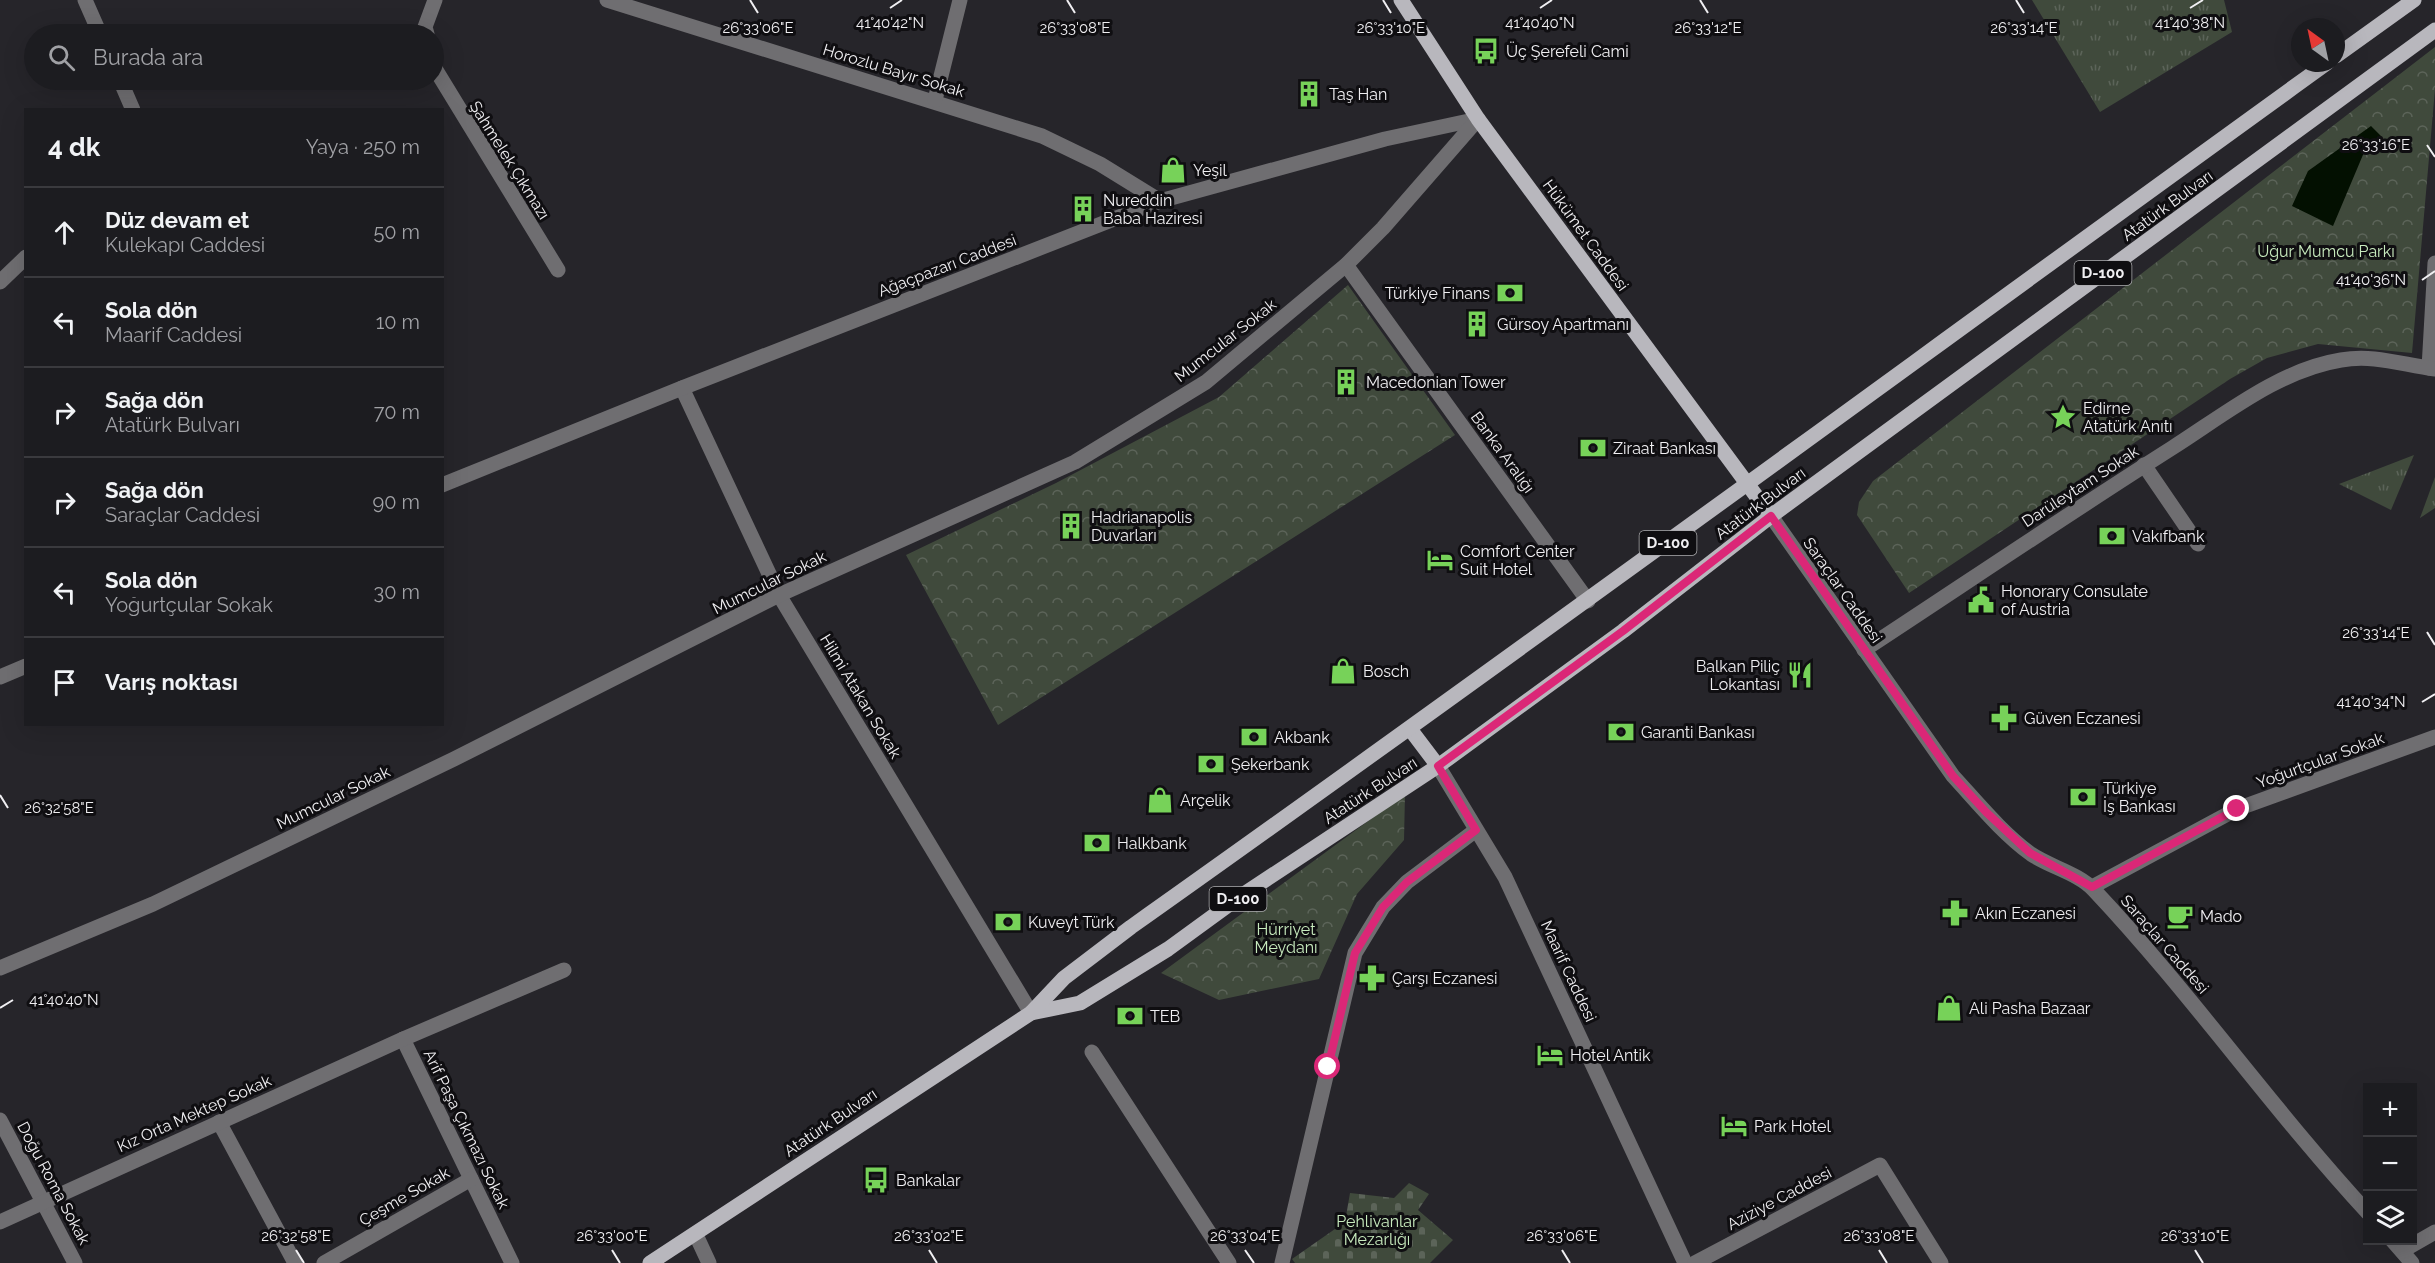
<!DOCTYPE html>
<html lang="tr">
<meta charset="utf-8">
<style>
body{margin:0;font-family:Raleway,sans-serif;background:#252529;color:#f1f3f6}
.controls{position:absolute;right:18px;bottom:18px;display:grid;overflow:hidden;border-radius:0px;box-shadow:0 6px 24px #0002}
.controls button{width:54px;height:54px;display:grid;place-items:center;padding:0;border:0;border-bottom:2px solid #3a3a3e;background:#1c1c20;color:#f1f3f6;font:30px sans-serif}
.compass{position:absolute;left:2291px;top:18px;width:54px;height:54px;border-radius:50%;background:#1c1c20;box-shadow:0 6px 24px #0002;rotate:327deg}
.stop{position:absolute;width:18px;height:18px;margin:-14px;border:4px solid #db2777;border-radius:50%;background:#fff}
.stop.end{background:#db2777;border-color:#fff;box-shadow:0 2px 6px #0008}
.list{margin:0;padding:0;list-style:none}
h2{display:flex;justify-content:space-between;align-items:center;height:78px;margin:0;padding:0 24px;font-size:26px}
h2 small{font-size:20px;font-weight:400;color:#a0a1a5}
.list li{display:grid;grid-template-columns:39px 1fr auto;gap:18px;align-items:center;box-sizing:border-box;height:90px;padding:0 24px;border-top:2px solid #3a3a3e}
.list b{display:block;font-size:22px;white-space:nowrap}
.list p{margin:0;font-size:20px;white-space:nowrap;color:#a0a1a5}
.list em{font-size:20px;font-style:normal;color:#a0a1a5}
.icon{flex:none;width:33px;height:33px;fill:none;stroke:currentColor;stroke-width:2;stroke-linecap:round;stroke-linejoin:round}
.map{position:relative;flex:none;width:2435px;height:1263px;overflow:hidden}
.search{position:absolute;background:#1c1c20;box-shadow:0 6px 24px #0002;left:24px;top:24px;width:420px;height:66px;display:flex;align-items:center;gap:15px;box-sizing:border-box;padding:0 21px;border-radius:33px;color:#a0a1a5;font-size:22px}
.panel{position:absolute;background:#1c1c20;box-shadow:0 6px 24px #0002;left:24px;top:108px;width:420px;height:618px;border-radius:0px}
.map>svg:first-child{display:block}
.grass{fill:url(#grass-tufts)}
.cemetery{fill:url(#cemetery-stones)}
.park{fill:url(#park-crowns)}
.water{fill:#031001}
.lines{fill:none;stroke-linecap:round;stroke-linejoin:round}
.minor{stroke:#6f6e71;stroke-width:15}
.major{stroke:#b8b7bd;stroke-width:15}
.route{stroke:#db2777;stroke-width:8}
.ticks{fill:none;stroke:#f0eff2;stroke-width:2}
.labels{text-anchor:middle;stroke-width:6;stroke-linejoin:round;paint-order:stroke}
.shield{fill:#0f0e11;stroke:#acacae;stroke-width:1.5}
.shield-label{font-size:15px;font-weight:bold;fill:#f0eff2}
.poi-label{font-size:16px;fill:#f0eff2;stroke:#0f0e11;text-anchor:start}
.street-label{font-size:16px;fill:#f0eff2;stroke:#0f0e11}
.park-label{font-size:16px;fill:#c8ebbe;stroke:#0f0e11}
.ticks-label{font-size:15px;text-anchor:middle;fill:#f0eff2;stroke:#0f0e11;stroke-width:6;stroke-linejoin:round;paint-order:stroke}
</style>
<div class="map">
<svg width="2435" height="1263" viewBox="0 0 2435 1263">
<defs>
<pattern id="grass-tufts" width="24" height="20" patternUnits="userSpaceOnUse" patternTransform="scale(1.5)"><rect width="24" height="20" fill="#404a3c"/><path d="M3 7l-1-3M5 7V3M7 7l1-3M15 17l-1-3M17 17v-4M19 17l1-3" fill="none" stroke="#5c6459"/></pattern>
<pattern id="cemetery-stones" width="16" height="16" patternUnits="userSpaceOnUse" patternTransform="scale(1.5)"><rect width="16" height="16" fill="#404a3c"/><path d="M2 7V4a2 2 0 0 1 4 0v3zM10 15v-3a2 2 0 0 1 4 0v3z" fill="#5c6459"/></pattern>
<pattern id="park-crowns" width="20" height="18" patternUnits="userSpaceOnUse" patternTransform="scale(1.5)"><rect width="20" height="18" fill="#404a3c"/><path d="M2 6a3 3 0 1 1 6 0M12 15a3 3 0 1 1 6 0" fill="none" stroke="#5c6459"/></pattern>
</defs>
<rect width="100%" height="100%" fill="#26252a"/>
<g class="grass">
<polygon points="2032,0 2224,0 2232,32 2100,112"/>
<polygon points="2414,455 2391,510 2339,484"/>
<polygon points="2435,477 2435,508 2420,518"/>
</g>
<polygon class="cemetery" points="1409,1183 1429,1194 1418,1210 1453,1240 1430,1263 1295,1263 1292,1259 1345,1222 1350,1193 1394,1198"/>
<g class="park">
<polygon points="2435,47 2435,89 2412,353 2318,344 2267,358 2230,379 1909,593 1857,515 1859,502 1873,481"/>
<polygon points="1348,285 1455,435 998,725 906,555 1056,483 1219,397"/>
<polygon points="1405,794 1404,840 1357,894 1319,979 1219,1000 1161,973"/>
</g>
<polygon class="water" points="2371,126 2382,137 2365,150 2333,226 2292,206 2308,171"/>
<g class="lines">
<g class="minor">
<polyline points="85,0 100,34"/>
<polyline points="607,0 1042,136 1100,164 1160,201"/>
<polyline points="427,34 425,27 435,0"/>
<polyline points="434,67 558,270"/>
<polyline points="120,80 133,110"/>
<polyline points="935,100 960,0"/>
<polyline points="1346,265 1588,601"/>
<polyline points="0,282 26,257"/>
<polyline points="2429,368 2435,263"/>
<polyline points="682,388 779,595 1031,1013"/>
<polyline points="2144,465 2198,544"/>
<polyline points="442,485 682,388 1160,201 1385,139 1478,119"/>
<path d="M1771,516L1953,776C1977,802 2002,833 2031,854C2050,867 2078,873 2094,890C2191,993 2272,1109 2368,1213"/>
<path d="M1864,650C1966,583 2068,514 2172,448C2224,415 2279,370 2341,360C2374,354 2403,365 2435,369"/>
<polyline points="0,677 26,666"/>
<polyline points="1438,766 1505,877 1685,1263"/>
<polyline points="2092,887 2237,809 2435,737"/>
<polyline points="0,968 153,904 454,759 779,595 1075,462 1206,382 1346,265 1383,228 1478,119"/>
<polyline points="403,1039 512,1263"/>
<polyline points="1092,1052 1229,1263"/>
<polyline points="0,1120 75,1263"/>
<polyline points="219,1122 295,1263"/>
<polyline points="0,1222 403,1039 564,970"/>
<polyline points="696,1235 709,1263"/>
<polyline points="2392,1240 2412,1263"/>
<polyline points="2402,1251 2435,1232"/>
<polyline points="324,1263 471,1179"/>
<polyline points="1282,1263 1355,953 1383,907 1407,882 1476,830"/>
<polyline points="1695,1263 1880,1165 1941,1263"/>
</g>
<g class="major">
<polyline points="1401,0 1478,119 1771,516"/>
<polyline points="2336,56 2414,0"/>
<polyline points="1410,729 1438,766"/>
<polyline points="1031,1013 1080,1003 1168,949 1238,898 1438,766 1623,631 1771,516 2435,30"/>
<path d="M650,1263L1031,1013L1064,978L1131,927C1532,643 1928,351 2327,63"/>
</g>
</g>
<g class="lines">
<polyline class="route" points="1328,1067 1355,953 1383,907 1407,882 1476,830 1438,766 1623,631 1771,516 1953,776 1986,812 2030,853 2092,887 2237,809"/>
</g>
<path class="ticks" d="M750,0L758,13M1067,0L1075,13M1383,0L1391,13M1700,0L1708,13M2016,0L2024,13M890,8L902,0M1540,8L1552,0M2190,8L2203,0M2427,145L2435,157M2422,280L2435,271M2427,632L2435,645M2422,702L2435,694M0,795L8,808M0,1008L13,1000M296,1250L304,1263M612,1250L620,1263M929,1250L937,1263M1245,1250L1254,1263M1562,1250L1570,1263M1879,1250L1887,1263M2195,1250L2203,1263"/>
<defs>
<g id="bus-bare" transform="scale(2.07)"><path d="M-5-6H5V4H4V6H2V4H-2V6H-4V4H-5ZM-3.5-4V0h7V-4ZM-3.5 1.2v1.5H-2V1.2ZM2 1.2v1.5H3.5V1.2Z" fill="#77d259" stroke="#0f0e11" stroke-width="2.5" paint-order="stroke"/></g>
<g id="building-bare" transform="scale(2.07)"><path d="M-4-6H4V6H1V3H-1V6H-4ZM-2.5-4.3h1.7v1.8h-1.7ZM.8-4.3h1.7v1.8H.8ZM-2.5-1h1.7V.8h-1.7ZM.8-1h1.7V.8H.8Z" fill="#77d259" stroke="#0f0e11" stroke-width="2.5" paint-order="stroke"/></g>
<g id="shop-bare" transform="scale(2.07)"><path d="M-5-2.5h2.3a2.7 3.5 0 0 1 5.4 0H5L5.5 6h-11ZM-1.5-2.5h3a1.5 2.3 0 0 0-3 0Z" fill="#77d259" stroke="#0f0e11" stroke-width="2.5" paint-order="stroke"/></g>
<g id="bank-bare" transform="scale(2.07)"><path d="M-6-4H6V4H-6ZM0-2.3a2.3 2.3 0 1 0 0 4.6a2.3 2.3 0 1 0 0-4.6Z" fill="#77d259" stroke="#0f0e11" stroke-width="2.5" paint-order="stroke"/></g>
<g id="sight-bare" transform="scale(2.07)"><path d="M0-6L1.8-2.2L6-1.7L2.9 1.2L3.7 5.4L0 3.3L-3.7 5.4L-2.9 1.2L-6-1.7L-1.8-2.2Z" fill="#77d259" stroke="#0f0e11" stroke-width="2.5" paint-order="stroke"/></g>
<g id="hotel-bare" transform="scale(2.07)"><path d="M-6-4.5h1.5V1H6V5H4.5V3h-9V5H-6ZM-4 0a1.8 1.8 0 1 1 3.6 0ZM.5 0V-2.5h3Q6-2.5 6 0Z" fill="#77d259" stroke="#0f0e11" stroke-width="2.5" paint-order="stroke"/></g>
<g id="civic-bare" transform="scale(2.07)"><path d="M-.6-6.5H3V-4.5H.6V-3L4-1V1h2V6H-6V1h2V-1L-.6-3ZM-1.2 2.5V6h2.4V2.5Z" fill="#77d259" stroke="#0f0e11" stroke-width="2.5" paint-order="stroke"/></g>
<g id="restaurant-bare" transform="scale(2.07)"><path d="M-5-6h1v4h1v-4h1v4h1v-4h1v5L-1.5 .5V6h-2V.5L-5-1ZM5-6V6H3V1.5H1.5Q1.5-4 5-6Z" fill="#77d259" stroke="#0f0e11" stroke-width="2.5" paint-order="stroke"/></g>
<g id="pharmacy-bare" transform="scale(2.07)"><path d="M-2-6h4v4h4v4h-4v4h-4v-4h-4v-4h4Z" fill="#77d259" stroke="#0f0e11" stroke-width="2.5" paint-order="stroke"/></g>
<g id="cafe-bare" transform="scale(2.07)"><path d="M-5.5-4.5H6V0H3Q3 3.5 0 3.5H-2.5Q-5.5 3.5-5.5 0ZM3-3.2v2h1.7v-2ZM-6 4.5H4V6H-6Z" fill="#77d259" stroke="#0f0e11" stroke-width="2.5" paint-order="stroke"/></g>
</defs>
<g fill-rule="evenodd">
<use href="#bus-bare" x="1486" y="51"/>
<use href="#building-bare" x="1309" y="94"/>
<use href="#shop-bare" x="1173" y="170"/>
<use href="#building-bare" x="1083" y="209"/>
<use href="#bank-bare" x="1510" y="293"/>
<use href="#building-bare" x="1477" y="324"/>
<use href="#building-bare" x="1346" y="382"/>
<use href="#sight-bare" x="2063" y="417"/>
<use href="#bank-bare" x="1593" y="448"/>
<use href="#building-bare" x="1071" y="526"/>
<use href="#bank-bare" x="2112" y="536"/>
<use href="#hotel-bare" x="1440" y="560"/>
<use href="#civic-bare" x="1981" y="600"/>
<use href="#shop-bare" x="1343" y="671"/>
<use href="#restaurant-bare" x="1800" y="675"/>
<use href="#pharmacy-bare" x="2004" y="718"/>
<use href="#bank-bare" x="1621" y="732"/>
<use href="#bank-bare" x="1254" y="737"/>
<use href="#bank-bare" x="1211" y="764"/>
<use href="#bank-bare" x="2083" y="797"/>
<use href="#shop-bare" x="1160" y="800"/>
<use href="#bank-bare" x="1097" y="843"/>
<use href="#pharmacy-bare" x="1955" y="913"/>
<use href="#cafe-bare" x="2180" y="916"/>
<use href="#bank-bare" x="1008" y="922"/>
<use href="#pharmacy-bare" x="1372" y="978"/>
<use href="#shop-bare" x="1949" y="1008"/>
<use href="#bank-bare" x="1130" y="1016"/>
<use href="#hotel-bare" x="1550" y="1055"/>
<use href="#hotel-bare" x="1734" y="1126"/>
<use href="#bus-bare" x="876" y="1180"/>
</g>
<g class="labels">
<g class="shield">
<rect x="2074.5" y="261" width="57" height="24" rx="4.5"/>
<rect x="1639.5" y="531" width="57" height="24" rx="4.5"/>
<rect x="1209.5" y="887" width="57" height="24" rx="4.5"/>
</g>
<g class="shield-label">
<text x="2103" y="278">D-100</text>
<text x="1668" y="548">D-100</text>
<text x="1238" y="904">D-100</text>
</g>
<g class="poi-label">
<text x="1506" y="57">Üç Şerefeli Cami</text>
<text x="1329" y="100">Taş Han</text>
<text x="1193" y="176">Yeşil</text>
<text x="1103" y="206">Nureddin<tspan x="1103" dy="18">Baba Haziresi</tspan></text>
<text x="1490" y="299" text-anchor="end">Türkiye Finans</text>
<text x="1497" y="330">Gürsoy Apartmanı</text>
<text x="1366" y="388">Macedonian Tower</text>
<text x="2083" y="414">Edirne<tspan x="2083" dy="18">Atatürk Anıtı</tspan></text>
<text x="1613" y="454">Ziraat Bankası</text>
<text x="1091" y="523">Hadrianapolis<tspan x="1091" dy="18">Duvarları</tspan></text>
<text x="2132" y="542">Vakıfbank</text>
<text x="1460" y="557">Comfort Center<tspan x="1460" dy="18">Suit Hotel</tspan></text>
<text x="2001" y="597">Honorary Consulate<tspan x="2001" dy="18">of Austria</tspan></text>
<text x="1780" y="672" text-anchor="end">Balkan Piliç<tspan x="1780" dy="18">Lokantası</tspan></text>
<text x="1363" y="677">Bosch</text>
<text x="2024" y="724">Güven Eczanesi</text>
<text x="1641" y="738">Garanti Bankası</text>
<text x="1274" y="743">Akbank</text>
<text x="1231" y="770">Şekerbank</text>
<text x="2103" y="794">Türkiye<tspan x="2103" dy="18">İş Bankası</tspan></text>
<text x="1180" y="806">Arçelik</text>
<text x="1117" y="849">Halkbank</text>
<text x="1975" y="919">Akın Eczanesi</text>
<text x="2200" y="922">Mado</text>
<text x="1028" y="928">Kuveyt Türk</text>
<text x="1392" y="984">Çarşı Eczanesi</text>
<text x="1969" y="1014">Ali Pasha Bazaar</text>
<text x="1150" y="1022">TEB</text>
<text x="1570" y="1061">Hotel Antik</text>
<text x="1754" y="1132">Park Hotel</text>
<text x="896" y="1186">Bankalar</text>
</g>
<g class="street-label">
<text transform="translate(894 70) rotate(17)" y="6">Horozlu Bayır Sokak</text>
<text transform="translate(510 160) rotate(58)" y="6">Şahmelek Çıkmazı</text>
<text transform="translate(2167 205) rotate(-36)" y="6">Atatürk Bulvarı</text>
<text transform="translate(1586 235) rotate(54)" y="6">Hükümet Caddesi</text>
<text transform="translate(947 265) rotate(-21)" y="6">Ağaçpazarı Caddesi</text>
<text transform="translate(1225 340) rotate(-38)" y="6">Mumcular Sokak</text>
<text transform="translate(1503 452) rotate(54)" y="6">Banka Aralığı</text>
<text transform="translate(2080 486) rotate(-33)" y="6">Darüleytam Sokak</text>
<text transform="translate(1760 503) rotate(-37)" y="6">Atatürk Bulvarı</text>
<text transform="translate(769 582) rotate(-26)" y="6">Mumcular Sokak</text>
<text transform="translate(1843 590) rotate(55)" y="6">Saraçlar Caddesi</text>
<text transform="translate(861 696) rotate(59)" y="6">Hilmi Atakan Sokak</text>
<text transform="translate(2320 760) rotate(-20)" y="6">Yoğurtçular Sokak</text>
<text transform="translate(1370 790) rotate(-33)" y="6">Atatürk Bulvarı</text>
<text transform="translate(333 797) rotate(-26)" y="6">Mumcular Sokak</text>
<text transform="translate(2165 944) rotate(49)" y="6">Saraçlar Caddesi</text>
<text transform="translate(1569 971) rotate(65)" y="6">Maarif Caddesi</text>
<text transform="translate(194 1113) rotate(-24)" y="6">Kız Orta Mektep Sokak</text>
<text transform="translate(830 1122) rotate(-34)" y="6">Atatürk Bulvarı</text>
<text transform="translate(467 1129) rotate(64)" y="6">Arif Paşa Çıkmazı Sokak</text>
<text transform="translate(54 1183) rotate(62)" y="6">Doğu Roma Sokak</text>
<text transform="translate(404 1196) rotate(-30)" y="6">Çeşme Sokak</text>
<text transform="translate(1779 1198) rotate(-28)" y="6">Aziziye Caddesi</text>
</g>
<g class="park-label">
<text x="2326" y="257">Uğur Mumcu Parkı</text>
<text x="1286" y="935">Hürriyet<tspan x="1286" dy="18">Meydanı</tspan></text>
<text x="1377" y="1227">Pehlivanlar<tspan x="1377" dy="18">Mezarlığı</tspan></text>
</g>
</g>
<g class="ticks-label">
<text x="890" y="28">41°40'42"N</text>
<text x="1540" y="28">41°40'40"N</text>
<text x="2190" y="28">41°40'38"N</text>
<text x="758" y="33">26°33'06"E</text>
<text x="1075" y="33">26°33'08"E</text>
<text x="1391" y="33">26°33'10"E</text>
<text x="1708" y="33">26°33'12"E</text>
<text x="2024" y="33">26°33'14"E</text>
<text x="2376" y="150">26°33'16"E</text>
<text x="2371" y="285">41°40'36"N</text>
<text x="2376" y="638">26°33'14"E</text>
<text x="2371" y="707">41°40'34"N</text>
<text x="59" y="813">26°32'58"E</text>
<text x="64" y="1005">41°40'40"N</text>
<text x="296" y="1241">26°32'58"E</text>
<text x="612" y="1241">26°33'00"E</text>
<text x="929" y="1241">26°33'02"E</text>
<text x="1245" y="1241">26°33'04"E</text>
<text x="1562" y="1241">26°33'06"E</text>
<text x="1879" y="1241">26°33'08"E</text>
<text x="2195" y="1241">26°33'10"E</text>
</g>
</svg>
<div class="controls">
<button>+</button>
<button>−</button>
<button><svg class="icon" aria-label="layers" viewBox="0 0 24 24"><path d="M12 4l9 5-9 5-9-5zM3 14l9 5 9-5"/></svg></button>
</div>
<svg class="compass" viewBox="-18 -18 36 36"><path d="M0-13l5 13h-10z" fill="#e53935"/><path d="M0 13l5-13h-10z" fill="#a0a1a5"/></svg>
<div class="stop" style="left:1328px;top:1067px"></div>
<div class="stop end" style="left:2237px;top:809px"></div>
<div class="search"><svg class="icon" aria-label="search" viewBox="0 0 24 24"><circle cx="10" cy="10" r="6"/><path d="M15 15l6 6"/></svg>Burada ara</div>
<section class="panel">
<h2>4 dk<small>Yaya · 250 m</small></h2>
<ul class="list">
<li><svg class="icon" aria-label="ahead" viewBox="0 0 24 24"><path d="M12 20V5M6 11l6-6 6 6"/></svg><div><b>Düz devam et</b><p>Kulekapı Caddesi</p></div><em>50 m</em></li>
<li><svg class="icon" aria-label="left" viewBox="0 0 24 24"><path d="M17 20v-9H6M10 6l-5 5 5 5"/></svg><div><b>Sola dön</b><p>Maarif Caddesi</p></div><em>10 m</em></li>
<li><svg class="icon" aria-label="right" viewBox="0 0 24 24"><path d="M7 20v-9h11M14 6l5 5-5 5"/></svg><div><b>Sağa dön</b><p>Atatürk Bulvarı</p></div><em>70 m</em></li>
<li><svg class="icon" aria-label="right" viewBox="0 0 24 24"><path d="M7 20v-9h11M14 6l5 5-5 5"/></svg><div><b>Sağa dön</b><p>Saraçlar Caddesi</p></div><em>90 m</em></li>
<li><svg class="icon" aria-label="left" viewBox="0 0 24 24"><path d="M17 20v-9H6M10 6l-5 5 5 5"/></svg><div><b>Sola dön</b><p>Yoğurtçular Sokak</p></div><em>30 m</em></li>
<li><svg class="icon" aria-label="arrive" viewBox="0 0 24 24"><path d="M6 21V4h12l-3 4 3 4H6"/></svg><div><b>Varış noktası</b></div></li>
</ul>
</section>
</div>
